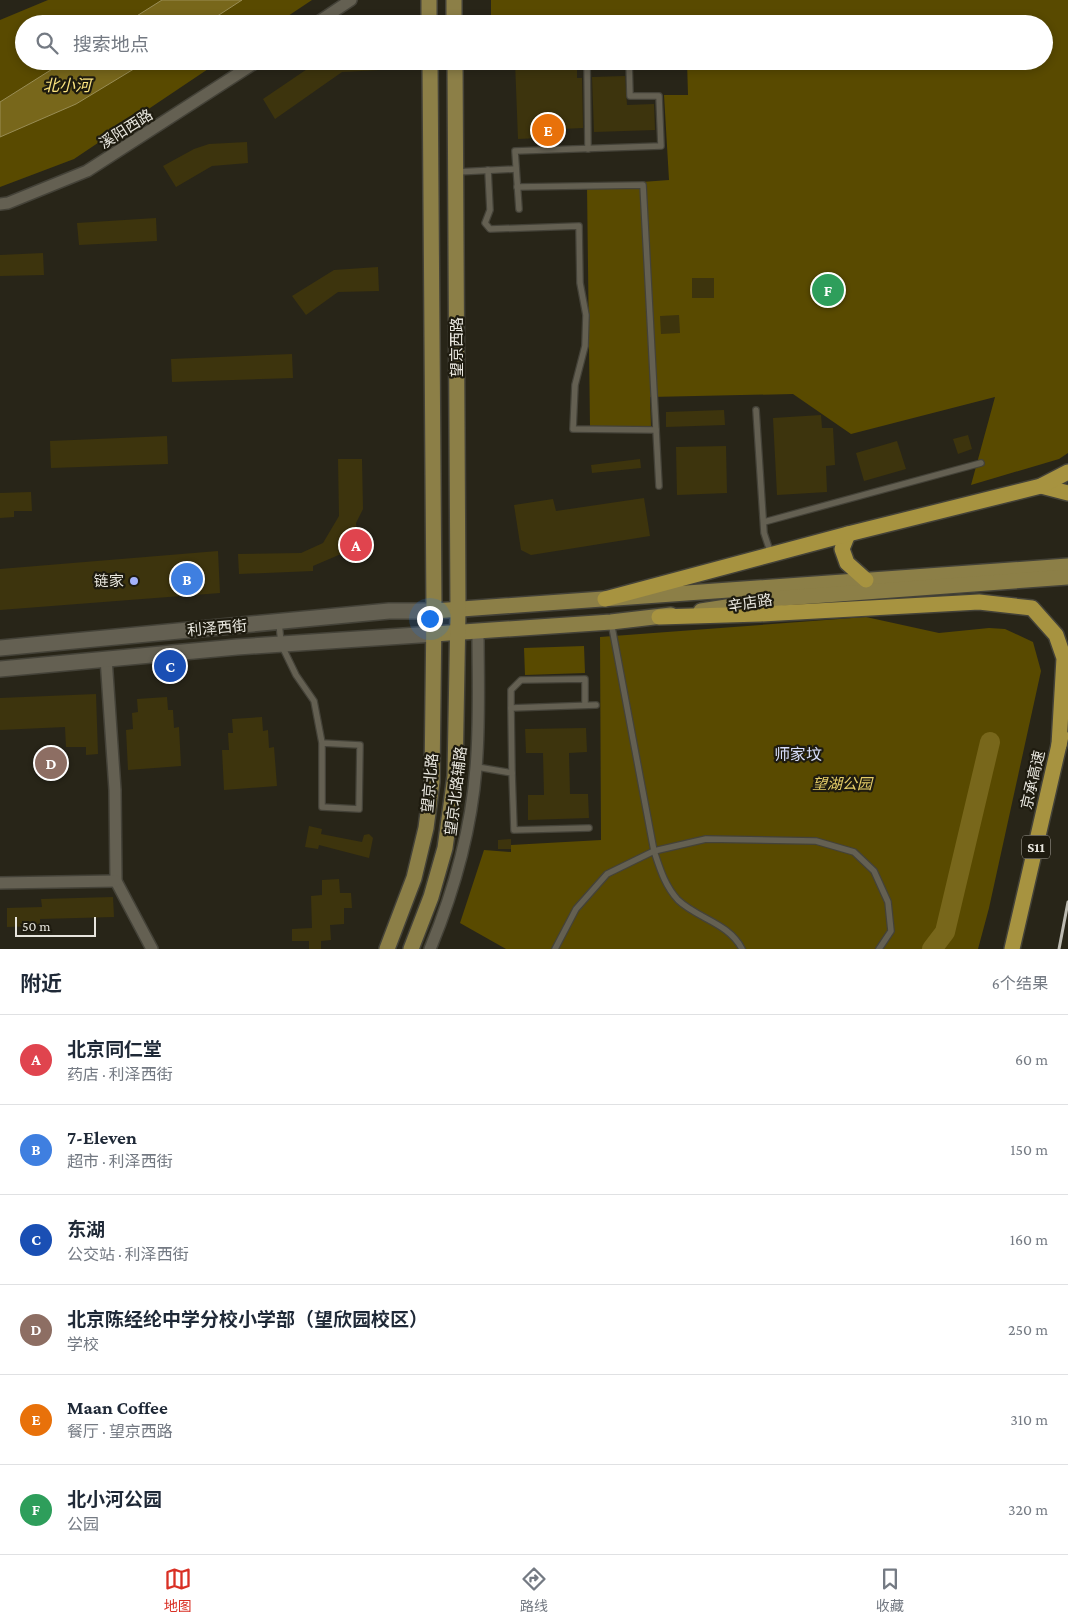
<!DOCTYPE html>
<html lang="zh">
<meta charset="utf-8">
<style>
body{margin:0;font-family:"Crimson Pro","Noto Sans SC",serif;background:#f6f6f7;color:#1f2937}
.scale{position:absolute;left:15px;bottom:12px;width:81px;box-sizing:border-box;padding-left:5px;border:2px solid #e7e5dd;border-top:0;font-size:14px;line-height:18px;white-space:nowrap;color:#e7e5dd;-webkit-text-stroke:4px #1e1b0f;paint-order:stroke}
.you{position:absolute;left:429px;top:618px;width:18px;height:18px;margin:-12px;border:4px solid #fff;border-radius:50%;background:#1a73e8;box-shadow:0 0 0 8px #1a73e833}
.badge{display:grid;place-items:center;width:32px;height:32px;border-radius:50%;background:#d93025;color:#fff;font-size:16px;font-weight:700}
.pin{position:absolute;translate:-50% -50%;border:2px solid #fff;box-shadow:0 1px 5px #0006}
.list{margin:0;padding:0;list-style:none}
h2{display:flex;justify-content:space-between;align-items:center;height:65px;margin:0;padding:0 20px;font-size:21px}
h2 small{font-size:16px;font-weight:400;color:#747a83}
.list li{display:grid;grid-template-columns:32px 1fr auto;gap:15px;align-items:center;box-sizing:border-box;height:90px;padding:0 20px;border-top:1px solid #e0e1e3}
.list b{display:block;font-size:19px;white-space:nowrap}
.list p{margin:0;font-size:16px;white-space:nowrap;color:#747a83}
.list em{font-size:16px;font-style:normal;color:#747a83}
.icon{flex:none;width:28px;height:28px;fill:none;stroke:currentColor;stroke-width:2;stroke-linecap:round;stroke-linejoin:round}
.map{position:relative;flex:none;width:1068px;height:949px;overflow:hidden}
.search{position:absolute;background:#fff;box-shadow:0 2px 8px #0003;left:15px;right:15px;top:15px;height:55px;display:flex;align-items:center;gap:12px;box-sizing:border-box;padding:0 18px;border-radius:28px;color:#747a83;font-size:19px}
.sheet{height:605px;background:#fff}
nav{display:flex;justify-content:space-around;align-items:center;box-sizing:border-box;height:70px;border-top:1px solid #e0e1e3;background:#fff;font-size:14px;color:#747a83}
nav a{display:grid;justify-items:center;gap:2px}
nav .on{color:#d93025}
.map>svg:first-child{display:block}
.green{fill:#594a00}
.water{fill:#78671b;stroke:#998d55}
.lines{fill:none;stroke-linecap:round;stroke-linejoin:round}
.river{stroke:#78671b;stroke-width:20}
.building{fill:#3d340d}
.service-casing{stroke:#444238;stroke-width:8}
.minor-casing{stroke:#444238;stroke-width:14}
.tertiary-casing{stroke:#444238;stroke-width:18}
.primary-casing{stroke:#444238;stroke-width:18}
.motorway-casing{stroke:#444238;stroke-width:18}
.service{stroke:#646052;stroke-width:5.5}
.minor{stroke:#646052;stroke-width:11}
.tertiary{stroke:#646052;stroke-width:15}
.primary{stroke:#8c7f47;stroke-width:15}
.motorway{stroke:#a79340;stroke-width:15}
.rail{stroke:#bcbab1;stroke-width:3}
.poi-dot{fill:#a4b2fc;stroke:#1e1b0f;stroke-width:2}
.labels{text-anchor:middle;stroke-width:4.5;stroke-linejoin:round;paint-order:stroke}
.shield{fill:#1e1b0f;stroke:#aba89f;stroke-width:1}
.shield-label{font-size:14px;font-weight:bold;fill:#e7e5dd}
.street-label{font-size:15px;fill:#e7e5dd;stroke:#1e1b0f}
.poi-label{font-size:15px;fill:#e7e5dd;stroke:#1e1b0f;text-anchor:end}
.park-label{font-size:15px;font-style:italic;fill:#e5cd68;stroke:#1e1b0f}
.water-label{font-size:16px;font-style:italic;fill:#fbe37e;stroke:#1e1b0f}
.neighbourhood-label{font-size:16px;fill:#d8defb;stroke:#1e1b0f}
</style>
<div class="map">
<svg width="1068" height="949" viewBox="0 0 1068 949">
<rect width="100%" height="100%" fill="#282518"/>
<g class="green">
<polygon points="48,0 312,0 276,24 24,24 24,61 220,61 74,159 0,187 0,20"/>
<polygon points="491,0 1068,0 1068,453 1059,459 971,485 995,397 851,434 793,394 650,397 651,426 590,426 587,186 669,180 664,95 688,95 687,61 1044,61 1044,24 491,24"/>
<polygon points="866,617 939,633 989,628 1005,629 1033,642 1041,671 989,908 978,949 506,949 460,923 484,850 511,852 511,845 601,840 600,637"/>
<polygon points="584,646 585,673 525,675 524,648"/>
</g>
<g class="water">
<polygon points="162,0 242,0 205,24 124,24"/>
<polygon points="65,61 147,61 76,104 0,137 0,102"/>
</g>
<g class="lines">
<polyline class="river" points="932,949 945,932 990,742"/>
</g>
<g class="building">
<polygon points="319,61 380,61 381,70 342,72 275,119 263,99"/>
<polygon points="515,61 577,61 577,78 582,78 583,128 561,129 561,137 518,139"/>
<polygon points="625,76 627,105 654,104 655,130 594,132 592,77"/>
<polygon points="247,142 248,163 212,166 176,187 163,166 194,149 209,144"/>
<polygon points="156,218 157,241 79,245 77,223"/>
<polygon points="43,253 44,275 0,276 0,255"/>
<polygon points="378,267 379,291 338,292 306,315 292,296 334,270"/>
<rect x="692" y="278" width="22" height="20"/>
<polygon points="679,315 680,333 661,334 660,316"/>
<polygon points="292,354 293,378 172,382 171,359"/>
<polygon points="724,410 725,425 666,427 666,412"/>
<polygon points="821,415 822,428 833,428 835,465 826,466 827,492 777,495 773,418"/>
<polygon points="968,435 972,449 958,454 953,439"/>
<polygon points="167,436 168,464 51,468 50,441"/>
<polygon points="897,441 906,469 864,481 856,453"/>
<polygon points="726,446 727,493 677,495 676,447"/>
<polygon points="338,459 362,459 363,509 356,523 357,533 341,554 313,566 313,571 239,574 238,554 301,553 323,543 339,516"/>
<polygon points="640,459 641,468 592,473 591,465"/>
<polygon points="31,492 32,511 14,511 14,517 0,518 0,493"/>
<polygon points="644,498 650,536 531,555 521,550 514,505 553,499 556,511"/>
<polygon points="218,551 220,593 0,610 0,569"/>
<polygon points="96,694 98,754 86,755 86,747 66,747 65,727 0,730 0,698"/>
<polygon points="167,697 168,710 173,710 174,728 179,727 181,766 128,770 126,730 133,729 132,713 138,712 137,699"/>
<polygon points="262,717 263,731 268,730 269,748 274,747 277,786 224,790 222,750 229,750 228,733 233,733 232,719"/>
<polygon points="586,728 587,752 569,753 570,794 588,794 589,818 528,820 528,795 544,795 543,753 526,753 525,729"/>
<polygon points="309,826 322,829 321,834 362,842 364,835 369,834 373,838 369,858 319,845 318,849 305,847"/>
<polygon points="511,839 511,849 498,849 498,840"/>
<polygon points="339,879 340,893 351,893 352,908 344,908 344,924 330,925 331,940 321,941 321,949 309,949 309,941 292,941 292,929 312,928 311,896 322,895 322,880"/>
<polygon points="113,897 114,917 40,919 40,926 7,927 7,908 42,907 41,899"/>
</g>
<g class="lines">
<g class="service-casing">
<g id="service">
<polyline points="587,61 588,149"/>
<polyline points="488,170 490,210 485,223 490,229 579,226 580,283 586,315 585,346 575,385 573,429 656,430"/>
<polyline points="456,172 516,169"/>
<polyline points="517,187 643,185 659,486"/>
<polyline points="519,209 515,151 661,146 659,96 630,96 629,61"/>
<polyline points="756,410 764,533 771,554"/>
<polyline points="764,522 981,463"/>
<polyline points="279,622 281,644 296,675 314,701 322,743 322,807 359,809 360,745 322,743"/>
<path d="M611,622L654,851C660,869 665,886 678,900C698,919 729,923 742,949"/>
<polyline points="511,708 511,690 521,680 585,679 585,705"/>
<polyline points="477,767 512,773 514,830 589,828"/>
<polyline points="512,773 511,708 596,705"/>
<polyline points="555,949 576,909 607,874 654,851 706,839 816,841 854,852 874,871 888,902 891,931 879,949"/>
</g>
</g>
<g class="minor-casing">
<g id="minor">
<polyline points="315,24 351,0"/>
<polyline points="0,204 8,203 87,171 258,61"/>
<polyline points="106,658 115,790 116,881 152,949"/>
<polyline points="0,883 116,881"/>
<path d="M430,949C454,891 471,831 476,768C480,723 478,676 478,631"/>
</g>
</g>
<g class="tertiary-casing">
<g id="tertiary">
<polyline points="0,648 389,611 434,611"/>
<polyline points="0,669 237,647 434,634"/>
</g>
</g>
<g class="primary-casing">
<g id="primary">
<polyline points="429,0 429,24"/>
<polyline points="454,0 454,24"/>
<polyline points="434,611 1068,566"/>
<polyline points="701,611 784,598 1068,577"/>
<polyline points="434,634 611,622 671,615"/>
<polyline points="387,949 414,878 426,828 432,782 434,611 430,61"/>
<polyline points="411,949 431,897 445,848 455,776 458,610 455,61"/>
</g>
</g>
<g class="motorway-casing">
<g id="motorway">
<polyline points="1041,486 1068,493"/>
<polyline points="848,534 842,549 847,563 866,580"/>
<polyline points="605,599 848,534 1041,486 1068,472"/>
<polyline points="659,617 760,614 979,602 1032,608 1056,635 1064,658 1059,745"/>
<polyline points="1012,949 1061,736"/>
</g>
</g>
<use href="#service" class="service"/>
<use href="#minor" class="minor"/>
<use href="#tertiary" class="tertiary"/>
<use href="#primary" class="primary"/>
<use href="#motorway" class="motorway"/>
<polyline class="rail" points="1059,949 1068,902"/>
</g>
<circle class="poi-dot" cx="134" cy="581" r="5"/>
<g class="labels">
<rect class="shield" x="1022" y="835.5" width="28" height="23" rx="4"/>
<g class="shield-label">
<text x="1036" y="852">S11</text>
</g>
<g class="street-label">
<text transform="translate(126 129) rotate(-32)" y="5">溪阳西路</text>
<text transform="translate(457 347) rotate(-90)" y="5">望京西路</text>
<text transform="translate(750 603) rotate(-9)" y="5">辛店路</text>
<text transform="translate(217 628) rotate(-5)" y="5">利泽西街</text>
<text transform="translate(1033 780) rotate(-77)" y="5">京承高速</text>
<text transform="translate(430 783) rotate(-85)" y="5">望京北路</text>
<text transform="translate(456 791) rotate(-83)" y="5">望京北路辅路</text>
</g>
<g class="poi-label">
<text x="124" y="586">链家</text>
</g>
<g class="park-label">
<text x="842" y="789">望湖公园</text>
</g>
<g class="water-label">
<text x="67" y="91">北小河</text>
</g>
<g class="neighbourhood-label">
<text x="798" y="760">师家坟</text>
</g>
</g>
</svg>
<div class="scale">50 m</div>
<div class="you"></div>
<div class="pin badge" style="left:356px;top:545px;background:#e0444e">A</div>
<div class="pin badge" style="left:187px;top:579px;background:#3f7fe0">B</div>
<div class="pin badge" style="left:170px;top:666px;background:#1a4fb4">C</div>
<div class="pin badge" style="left:51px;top:763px;background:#8d6e63">D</div>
<div class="pin badge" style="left:548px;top:130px;background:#e8710a">E</div>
<div class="pin badge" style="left:828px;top:290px;background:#2e9e5b">F</div>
<div class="search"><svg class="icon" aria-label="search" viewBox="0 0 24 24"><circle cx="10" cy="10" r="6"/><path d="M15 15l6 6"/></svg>搜索地点</div>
</div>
<section class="sheet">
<h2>附近<small>6个结果</small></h2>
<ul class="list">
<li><span class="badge" style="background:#e0444e">A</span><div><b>北京同仁堂</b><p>药店 · 利泽西街</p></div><em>60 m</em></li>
<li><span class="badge" style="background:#3f7fe0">B</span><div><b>7-Eleven</b><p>超市 · 利泽西街</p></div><em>150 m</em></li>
<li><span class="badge" style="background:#1a4fb4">C</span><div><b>东湖</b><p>公交站 · 利泽西街</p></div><em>160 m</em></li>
<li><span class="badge" style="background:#8d6e63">D</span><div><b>北京陈经纶中学分校小学部（望欣园校区）</b><p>学校</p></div><em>250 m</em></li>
<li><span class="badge" style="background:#e8710a">E</span><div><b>Maan Coffee</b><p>餐厅 · 望京西路</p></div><em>310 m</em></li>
<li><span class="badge" style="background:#2e9e5b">F</span><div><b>北小河公园</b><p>公园</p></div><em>320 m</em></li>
</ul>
</section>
<nav>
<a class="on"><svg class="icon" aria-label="map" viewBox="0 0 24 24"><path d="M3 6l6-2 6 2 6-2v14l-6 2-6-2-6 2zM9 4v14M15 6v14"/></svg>地图</a>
<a><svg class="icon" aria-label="directions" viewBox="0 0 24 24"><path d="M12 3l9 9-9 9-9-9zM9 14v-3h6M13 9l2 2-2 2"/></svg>路线</a>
<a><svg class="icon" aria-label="saved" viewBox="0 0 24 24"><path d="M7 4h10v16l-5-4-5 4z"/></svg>收藏</a>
</nav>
